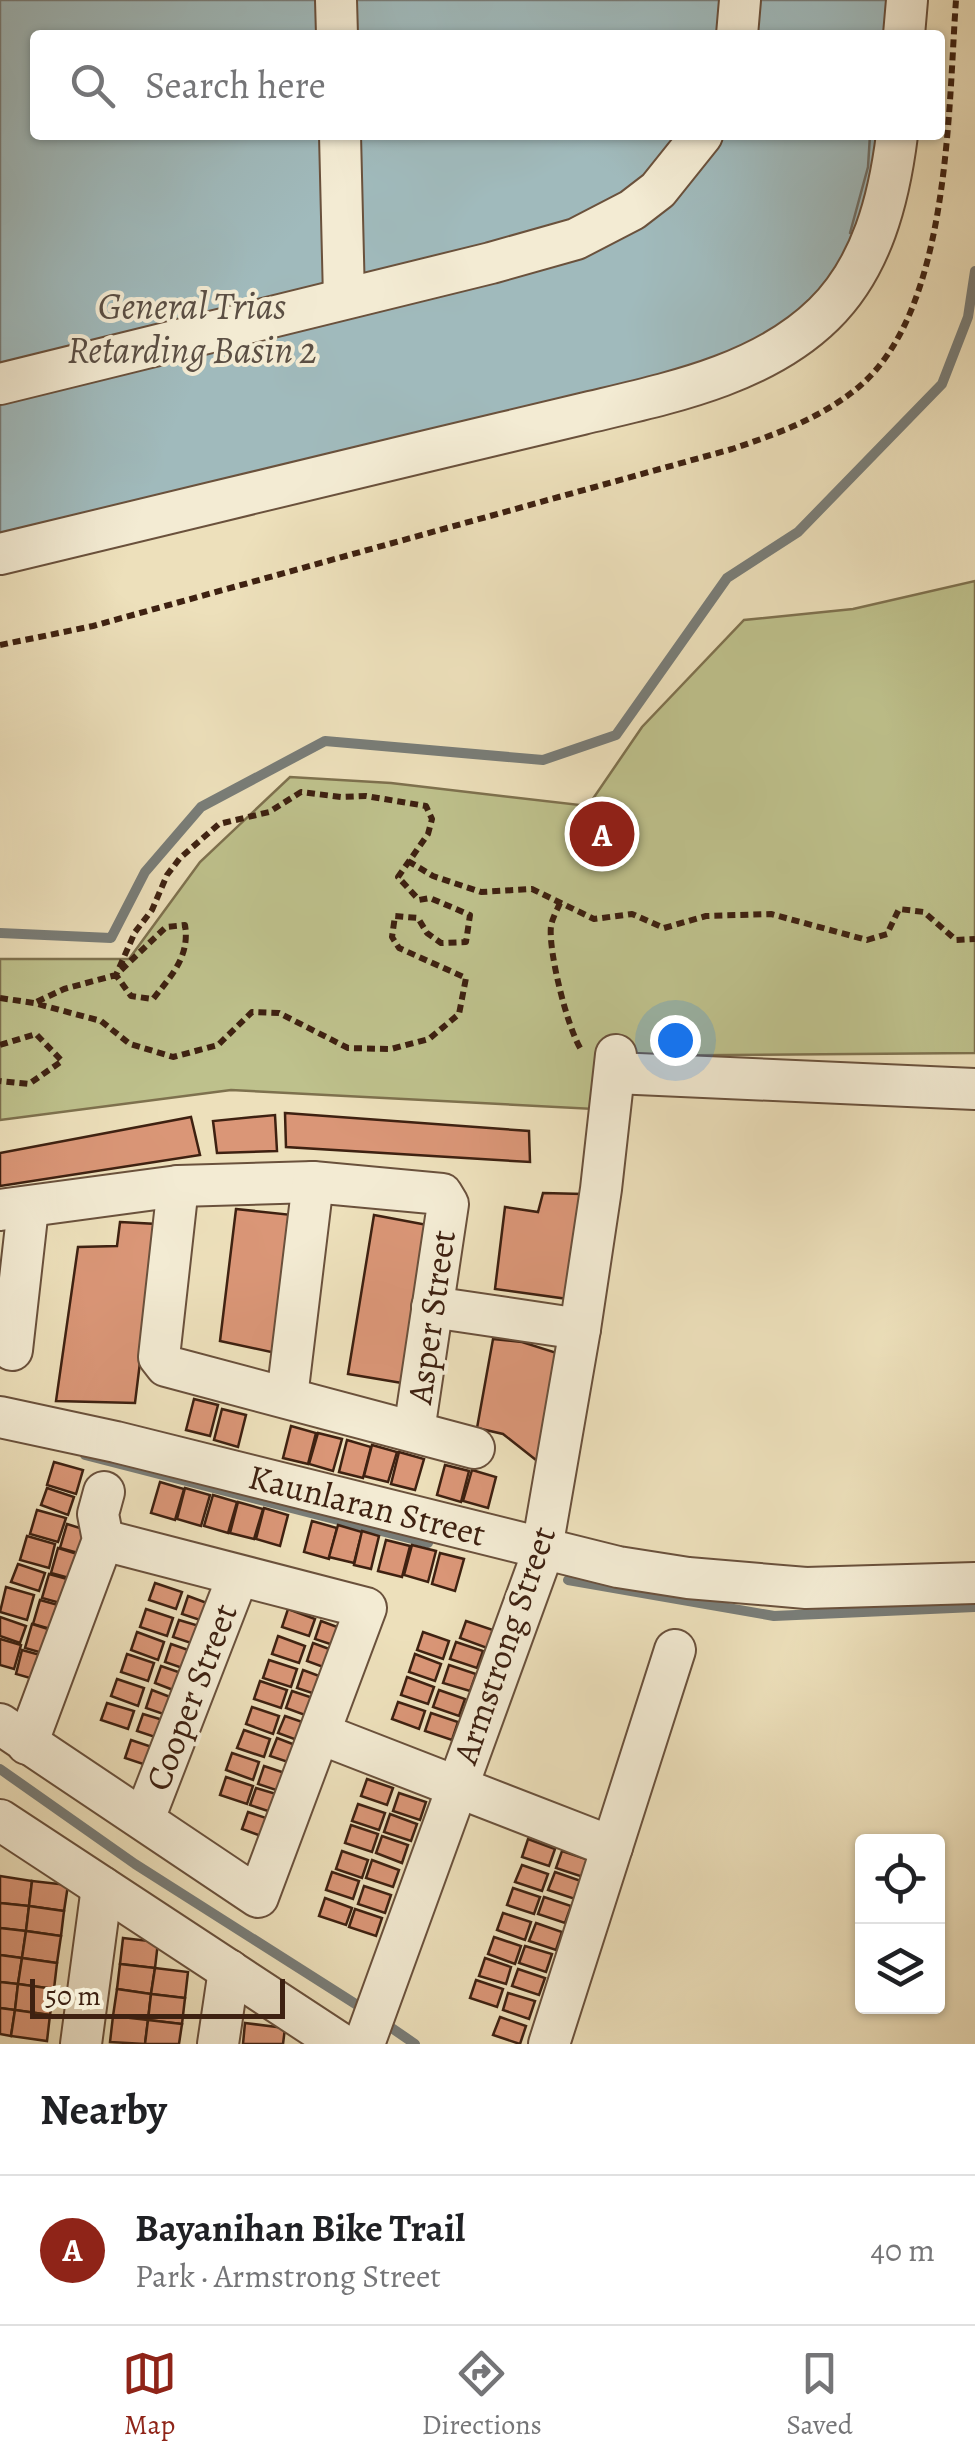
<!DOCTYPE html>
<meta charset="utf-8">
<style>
body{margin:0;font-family:Alegreya,serif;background:#f2f2f2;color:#202124}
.controls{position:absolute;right:30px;bottom:30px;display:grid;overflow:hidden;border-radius:10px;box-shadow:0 2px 8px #0004}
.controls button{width:90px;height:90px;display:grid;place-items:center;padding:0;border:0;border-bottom:2px solid #e0e0e0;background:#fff;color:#202124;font:50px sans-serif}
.scale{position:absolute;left:30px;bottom:25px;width:255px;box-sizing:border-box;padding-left:10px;border:5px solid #3e2111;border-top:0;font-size:28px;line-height:35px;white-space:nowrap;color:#3e2111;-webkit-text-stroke:8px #f3ebd3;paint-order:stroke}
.you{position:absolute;left:675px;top:1040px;width:35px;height:35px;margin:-25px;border:8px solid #fff;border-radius:50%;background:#1a73e8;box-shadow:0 0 0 15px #1a73e833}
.badge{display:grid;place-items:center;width:65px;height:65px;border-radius:50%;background:#8f2418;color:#fff;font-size:32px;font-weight:700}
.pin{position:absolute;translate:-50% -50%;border:5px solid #fff;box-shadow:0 2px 10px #0006}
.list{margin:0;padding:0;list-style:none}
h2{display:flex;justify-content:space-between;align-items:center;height:130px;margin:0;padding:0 40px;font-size:42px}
h2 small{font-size:32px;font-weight:400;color:#757577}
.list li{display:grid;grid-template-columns:65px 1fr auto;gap:30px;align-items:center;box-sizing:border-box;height:150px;padding:0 40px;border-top:2px solid #e0e0e0}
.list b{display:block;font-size:38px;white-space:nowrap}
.list p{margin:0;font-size:32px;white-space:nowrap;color:#757577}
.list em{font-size:32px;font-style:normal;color:#757577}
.icon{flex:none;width:55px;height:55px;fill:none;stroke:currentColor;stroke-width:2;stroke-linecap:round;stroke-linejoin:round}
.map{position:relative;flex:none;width:975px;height:2044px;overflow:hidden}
.search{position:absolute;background:#fff;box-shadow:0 2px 8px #0004;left:30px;right:30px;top:30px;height:110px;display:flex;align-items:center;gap:25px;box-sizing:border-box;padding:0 35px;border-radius:10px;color:#757577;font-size:38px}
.sheet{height:280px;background:#fff}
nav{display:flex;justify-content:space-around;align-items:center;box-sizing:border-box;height:140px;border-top:2px solid #e0e0e0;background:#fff;font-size:28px;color:#757577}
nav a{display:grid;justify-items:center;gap:5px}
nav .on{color:#8f2418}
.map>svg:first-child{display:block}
.green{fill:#bec18c;stroke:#7e714e;stroke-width:2.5}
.water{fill:#a0babc;stroke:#797d78;stroke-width:2.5}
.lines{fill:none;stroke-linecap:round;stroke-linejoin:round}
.shore{stroke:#6f6e66;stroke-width:2.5}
.stream{stroke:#797d78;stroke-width:10}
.building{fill:#da9677;stroke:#3e2111;stroke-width:2.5}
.minor-casing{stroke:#6a513c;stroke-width:44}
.path{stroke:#3e2111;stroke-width:6;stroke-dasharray:8 5;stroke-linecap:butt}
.minor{stroke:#f3ebd3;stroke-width:40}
.labels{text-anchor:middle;stroke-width:8;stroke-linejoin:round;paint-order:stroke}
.street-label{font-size:35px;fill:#3e2111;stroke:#f3ebd3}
.water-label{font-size:38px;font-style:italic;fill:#5b4f44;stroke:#f3ebd3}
</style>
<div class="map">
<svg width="975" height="2044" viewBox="0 0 975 2044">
<rect width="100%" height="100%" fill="#ede0bb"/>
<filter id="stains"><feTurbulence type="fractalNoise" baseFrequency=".002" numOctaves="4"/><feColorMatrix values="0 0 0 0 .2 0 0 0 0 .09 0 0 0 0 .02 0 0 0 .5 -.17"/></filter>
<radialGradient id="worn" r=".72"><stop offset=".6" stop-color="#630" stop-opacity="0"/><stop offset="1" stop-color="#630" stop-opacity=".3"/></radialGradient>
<polygon class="green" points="975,581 975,1053 599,1056 594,1109 231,1090 0,1120 0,959 129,959 200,862 290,777 391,783 588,806 642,727 744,620 853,609"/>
<polygon class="water" points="0,0 918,0 915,35 35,35 35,135 908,135 844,320 0,572"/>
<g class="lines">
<polyline class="shore" points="850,233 868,167 870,135"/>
<g class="stream">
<polyline points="0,933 111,938 145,872 201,807 325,741 543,760 616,735 727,578 798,532 942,384 968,317 975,271"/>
<polyline points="85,1455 428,1543"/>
<polyline points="568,1580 774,1616 975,1607"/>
<polyline points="0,1769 135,1864 365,2010"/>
<polyline points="383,2022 415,2044"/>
</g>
</g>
<g class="building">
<polygon points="285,1113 529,1131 530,1162 286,1147"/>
<polygon points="275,1115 277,1151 217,1153 213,1121"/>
<polygon points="191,1117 200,1155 0,1186 0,1153"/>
<polygon points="543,1193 583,1194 568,1299 495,1289 505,1207 538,1212"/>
<polygon points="236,1209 302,1216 285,1355 220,1341"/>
<polygon points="374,1215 438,1227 414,1385 348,1374"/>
<polygon points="120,1222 157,1224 135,1403 56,1401 78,1247 117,1246"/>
<polygon points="493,1339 522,1342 560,1354 541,1464 503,1434 477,1428"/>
<polygon points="194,1399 218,1405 210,1436 186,1430"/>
<polygon points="222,1409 246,1415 238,1447 214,1440"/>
<polygon points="291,1426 316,1433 308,1464 283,1458"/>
<polygon points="318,1433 342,1439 333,1471 309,1464"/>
<polygon points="347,1440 371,1447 363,1478 339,1472"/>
<polygon points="372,1445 397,1452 388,1482 364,1476"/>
<polygon points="399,1452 424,1459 415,1490 391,1484"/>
<polygon points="54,1462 83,1470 76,1494 47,1485"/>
<polygon points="445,1465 469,1471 461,1502 437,1495"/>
<polygon points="472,1470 496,1477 488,1508 463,1501"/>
<polygon points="160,1482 184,1489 175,1520 151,1513"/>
<polygon points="47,1488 74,1497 68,1515 41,1505"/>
<polygon points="185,1488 210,1495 201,1526 177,1519"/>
<polygon points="213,1495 237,1502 228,1533 204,1526"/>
<polygon points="238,1502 263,1509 254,1539 230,1533"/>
<polygon points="264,1508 288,1515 280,1546 256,1539"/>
<polygon points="37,1510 66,1518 58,1542 30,1534"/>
<polygon points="312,1521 337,1528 329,1559 304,1552"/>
<polygon points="67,1524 96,1533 89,1556 60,1548"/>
<polygon points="338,1525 362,1532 354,1563 329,1557"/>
<polygon points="362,1531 379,1536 371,1569 354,1565"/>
<polygon points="27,1536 55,1544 49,1568 20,1560"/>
<polygon points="386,1540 410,1546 402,1577 378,1571"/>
<polygon points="412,1545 436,1551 428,1582 404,1575"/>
<polygon points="58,1548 87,1557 80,1581 51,1573"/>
<polygon points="440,1553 464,1559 455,1591 432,1584"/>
<polygon points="18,1564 45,1573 39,1591 11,1582"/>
<polygon points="49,1574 78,1582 71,1606 42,1598"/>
<polygon points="155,1583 182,1592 176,1609 149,1600"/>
<polygon points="6,1587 34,1595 27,1620 0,1612"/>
<polygon points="188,1596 215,1606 209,1623 182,1614"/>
<polygon points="40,1600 69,1608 61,1632 33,1624"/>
<polygon points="146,1609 173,1618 167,1636 140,1627"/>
<polygon points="288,1609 315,1619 309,1636 282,1627"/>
<polygon points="0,1617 26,1626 20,1643 0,1636"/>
<polygon points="179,1620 206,1628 200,1646 173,1637"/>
<polygon points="321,1621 348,1631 342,1648 315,1639"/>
<polygon points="466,1621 493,1630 487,1648 460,1638"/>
<polygon points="32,1624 61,1633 53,1656 25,1648"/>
<polygon points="137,1632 164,1642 158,1660 131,1650"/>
<polygon points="423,1632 449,1641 443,1659 417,1650"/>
<polygon points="278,1636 305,1646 299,1663 272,1654"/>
<polygon points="0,1639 21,1645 14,1669 0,1665"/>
<polygon points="456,1642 483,1651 477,1668 450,1659"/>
<polygon points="313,1643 340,1653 334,1671 307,1661"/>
<polygon points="171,1644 197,1653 191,1671 165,1662"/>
<polygon points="22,1650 51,1658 44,1682 16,1674"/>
<polygon points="127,1654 154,1663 148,1681 121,1672"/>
<polygon points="415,1654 441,1664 435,1681 409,1672"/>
<polygon points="269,1660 297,1669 291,1687 263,1678"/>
<polygon points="449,1665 476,1674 470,1691 443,1683"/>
<polygon points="161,1666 187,1675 181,1693 155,1683"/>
<polygon points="303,1670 330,1680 324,1697 297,1688"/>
<polygon points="407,1677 434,1687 428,1704 401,1695"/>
<polygon points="117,1679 144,1688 138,1706 111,1696"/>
<polygon points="260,1681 287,1690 281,1708 254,1699"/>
<polygon points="152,1690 178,1700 172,1717 146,1708"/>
<polygon points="439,1690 465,1699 459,1716 433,1707"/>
<polygon points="292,1691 319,1700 313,1718 286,1708"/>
<polygon points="398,1702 425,1711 419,1729 392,1719"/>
<polygon points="107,1703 134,1711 128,1729 101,1720"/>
<polygon points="252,1707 279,1716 273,1734 246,1724"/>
<polygon points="431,1713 458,1722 452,1740 425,1731"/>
<polygon points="143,1714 170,1722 164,1740 137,1731"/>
<polygon points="285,1716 311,1725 305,1743 278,1733"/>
<polygon points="244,1730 270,1739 264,1757 237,1748"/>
<polygon points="277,1738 303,1748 297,1765 270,1756"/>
<polygon points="131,1740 158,1749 152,1767 125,1758"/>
<polygon points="232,1753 259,1762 253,1780 226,1770"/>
<polygon points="264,1766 291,1775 285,1793 258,1784"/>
<polygon points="226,1777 253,1786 247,1804 220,1795"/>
<polygon points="367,1779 393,1788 387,1805 361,1796"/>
<polygon points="256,1788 283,1796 277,1814 250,1805"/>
<polygon points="399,1793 426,1802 420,1820 393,1811"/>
<polygon points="358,1804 385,1813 379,1830 352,1821"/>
<polygon points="248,1812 275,1821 269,1839 242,1829"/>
<polygon points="390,1814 417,1824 411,1841 384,1832"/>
<polygon points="351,1825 378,1834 372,1852 345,1843"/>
<polygon points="382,1836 408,1845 402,1863 376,1853"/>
<polygon points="528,1839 555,1849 549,1866 522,1857"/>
<polygon points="342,1851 368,1860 362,1878 336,1869"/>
<polygon points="562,1851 589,1860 583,1877 556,1868"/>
<polygon points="372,1860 399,1870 393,1887 366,1878"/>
<polygon points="522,1865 548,1874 542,1891 515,1882"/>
<polygon points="332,1872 359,1881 353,1899 326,1890"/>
<polygon points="555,1872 581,1881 575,1899 548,1890"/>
<polygon points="0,1876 32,1881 29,1906 0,1903"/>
<polygon points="32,1881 68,1885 64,1911 29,1906"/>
<polygon points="364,1886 391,1895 385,1913 358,1904"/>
<polygon points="513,1888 540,1897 534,1914 507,1905"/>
<polygon points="544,1897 571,1906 565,1923 538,1914"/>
<polygon points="325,1898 352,1908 346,1925 319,1916"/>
<polygon points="0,1903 29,1906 26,1931 0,1928"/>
<polygon points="29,1906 64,1911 61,1936 26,1931"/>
<polygon points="355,1909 382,1918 376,1936 349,1927"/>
<polygon points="503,1913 531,1922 525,1940 497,1930"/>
<polygon points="536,1923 562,1932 556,1950 529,1941"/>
<polygon points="0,1928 26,1931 22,1958 0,1955"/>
<polygon points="26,1931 61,1936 57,1963 22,1958"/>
<polygon points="494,1937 521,1946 515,1964 488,1954"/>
<polygon points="123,1938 158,1942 155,1968 120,1964"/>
<polygon points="525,1946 552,1954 546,1972 519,1963"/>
<polygon points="0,1955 22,1958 18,1984 0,1982"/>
<polygon points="22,1958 57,1963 54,1989 18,1984"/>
<polygon points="485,1958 511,1967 506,1984 479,1976"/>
<polygon points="120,1964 155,1968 151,1994 117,1989"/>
<polygon points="155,1968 188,1972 185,1998 151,1994"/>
<polygon points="518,1969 545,1978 539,1995 512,1986"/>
<polygon points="476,1980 503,1989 497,2007 470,1998"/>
<polygon points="0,1982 18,1984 15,2010 0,2008"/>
<polygon points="18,1984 54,1989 50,2015 15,2010"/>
<polygon points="117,1989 151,1994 148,2020 113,2016"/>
<polygon points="508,1993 535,2001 529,2019 503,2010"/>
<polygon points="151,1994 185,1998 182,2024 148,2020"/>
<polygon points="0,2008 15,2010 11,2036 0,2034"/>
<polygon points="15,2010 50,2015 47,2041 11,2036"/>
<polygon points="113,2016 148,2020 145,2044 110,2042"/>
<polygon points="500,2017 526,2026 520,2044 493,2035"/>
<polygon points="148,2020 182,2024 179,2044 145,2044"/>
<polygon points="245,2023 285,2028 283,2044 243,2044"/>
</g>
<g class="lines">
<g class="minor-casing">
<g id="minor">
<polyline points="336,0 337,35"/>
<polyline points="737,35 740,0"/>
<polyline points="904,35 907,0"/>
<polyline points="340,135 344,298"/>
<polyline points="0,384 491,263 576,239 632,210 658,190 702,135"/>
<path d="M0,554C142,520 285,485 427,451C479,439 530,426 582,414C665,394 761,376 824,314C872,267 889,199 897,135"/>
<polyline points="615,1073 975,1089"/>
<polyline points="178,1186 159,1357 166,1366 474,1448"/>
<polyline points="0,1210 178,1186 313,1182 442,1194 448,1204 414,1431"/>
<polyline points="432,1307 580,1329"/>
<polyline points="12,1350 28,1208"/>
<polyline points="287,1397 313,1182"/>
<polyline points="0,1417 116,1442 618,1567 688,1578 806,1588 975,1583"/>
<polyline points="0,1724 258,1897 366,1608 103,1540"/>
<polyline points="321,1734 612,1847"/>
<polyline points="27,1744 103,1540 98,1514 104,1492"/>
<polyline points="144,1819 238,1576"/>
<polyline points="0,1820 341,2044"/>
<polyline points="81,2044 102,1887"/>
<polyline points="218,2044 229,1970"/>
<polyline points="364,2044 540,1560 580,1329 601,1189 616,1055"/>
<polyline points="549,2044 675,1650"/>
</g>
</g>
<g class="path">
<path d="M0,645L93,626L732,449C777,434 824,417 861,385C950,307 948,111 956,0"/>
<polyline points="408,861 433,876 481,892 532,889 594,919 632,914 664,928 706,916 771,914 867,940 887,934 899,909 924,912 956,940 975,939"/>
<path d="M560,903C557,910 552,919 551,926C548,951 568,1031 582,1051"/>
<path d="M0,998L34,1003L101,1021L130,1044L173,1057L218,1045L252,1012L279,1013L348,1048L391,1049L429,1039L459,1014L466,978L399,948L392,937L395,916L418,918L427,933L441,943L466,942L470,915L430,898L419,900L398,877L428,834L432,819L426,806L366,796L341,797L301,792L269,812L219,824L180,858L167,875L152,910L135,932L116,975L131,996L153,999C172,975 190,956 185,925L166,927L116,975L64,989L34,1003"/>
<polyline points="0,1045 36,1034 62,1061 29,1084 0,1081"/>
</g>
<use href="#minor" class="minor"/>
</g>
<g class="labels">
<g class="street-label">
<text transform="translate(431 1317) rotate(-82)" y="12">Asper Street</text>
<text transform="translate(367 1505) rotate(14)" y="12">Kaunlaran Street</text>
<text transform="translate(504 1645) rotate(-71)" y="12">Armstrong Street</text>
<text transform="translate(191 1697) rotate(-69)" y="12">Cooper Street</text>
</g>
<g class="water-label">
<text x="192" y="319">General Trias<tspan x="192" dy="44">Retarding Basin 2</tspan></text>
</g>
</g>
<rect width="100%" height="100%" filter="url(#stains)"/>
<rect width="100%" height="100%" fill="url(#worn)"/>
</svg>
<div class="controls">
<button><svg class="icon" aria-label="locate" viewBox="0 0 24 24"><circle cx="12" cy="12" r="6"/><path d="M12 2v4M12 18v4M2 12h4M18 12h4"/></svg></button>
<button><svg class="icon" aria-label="layers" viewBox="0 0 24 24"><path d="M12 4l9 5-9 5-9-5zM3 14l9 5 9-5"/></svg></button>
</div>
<div class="scale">50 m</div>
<div class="you"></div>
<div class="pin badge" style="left:602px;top:834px">A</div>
<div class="search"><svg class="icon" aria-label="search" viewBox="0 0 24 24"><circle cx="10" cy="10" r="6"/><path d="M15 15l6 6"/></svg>Search here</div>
</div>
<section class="sheet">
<h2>Nearby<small></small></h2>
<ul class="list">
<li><span class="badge">A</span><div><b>Bayanihan Bike Trail</b><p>Park · Armstrong Street</p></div><em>40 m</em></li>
</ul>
</section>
<nav>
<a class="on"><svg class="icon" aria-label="map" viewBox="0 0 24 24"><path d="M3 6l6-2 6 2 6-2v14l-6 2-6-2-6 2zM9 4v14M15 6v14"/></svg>Map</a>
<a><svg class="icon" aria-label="directions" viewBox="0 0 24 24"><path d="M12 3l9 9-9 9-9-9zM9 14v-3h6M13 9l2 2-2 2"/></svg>Directions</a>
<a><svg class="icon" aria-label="saved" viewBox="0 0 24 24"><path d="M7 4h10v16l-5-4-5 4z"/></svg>Saved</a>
</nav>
